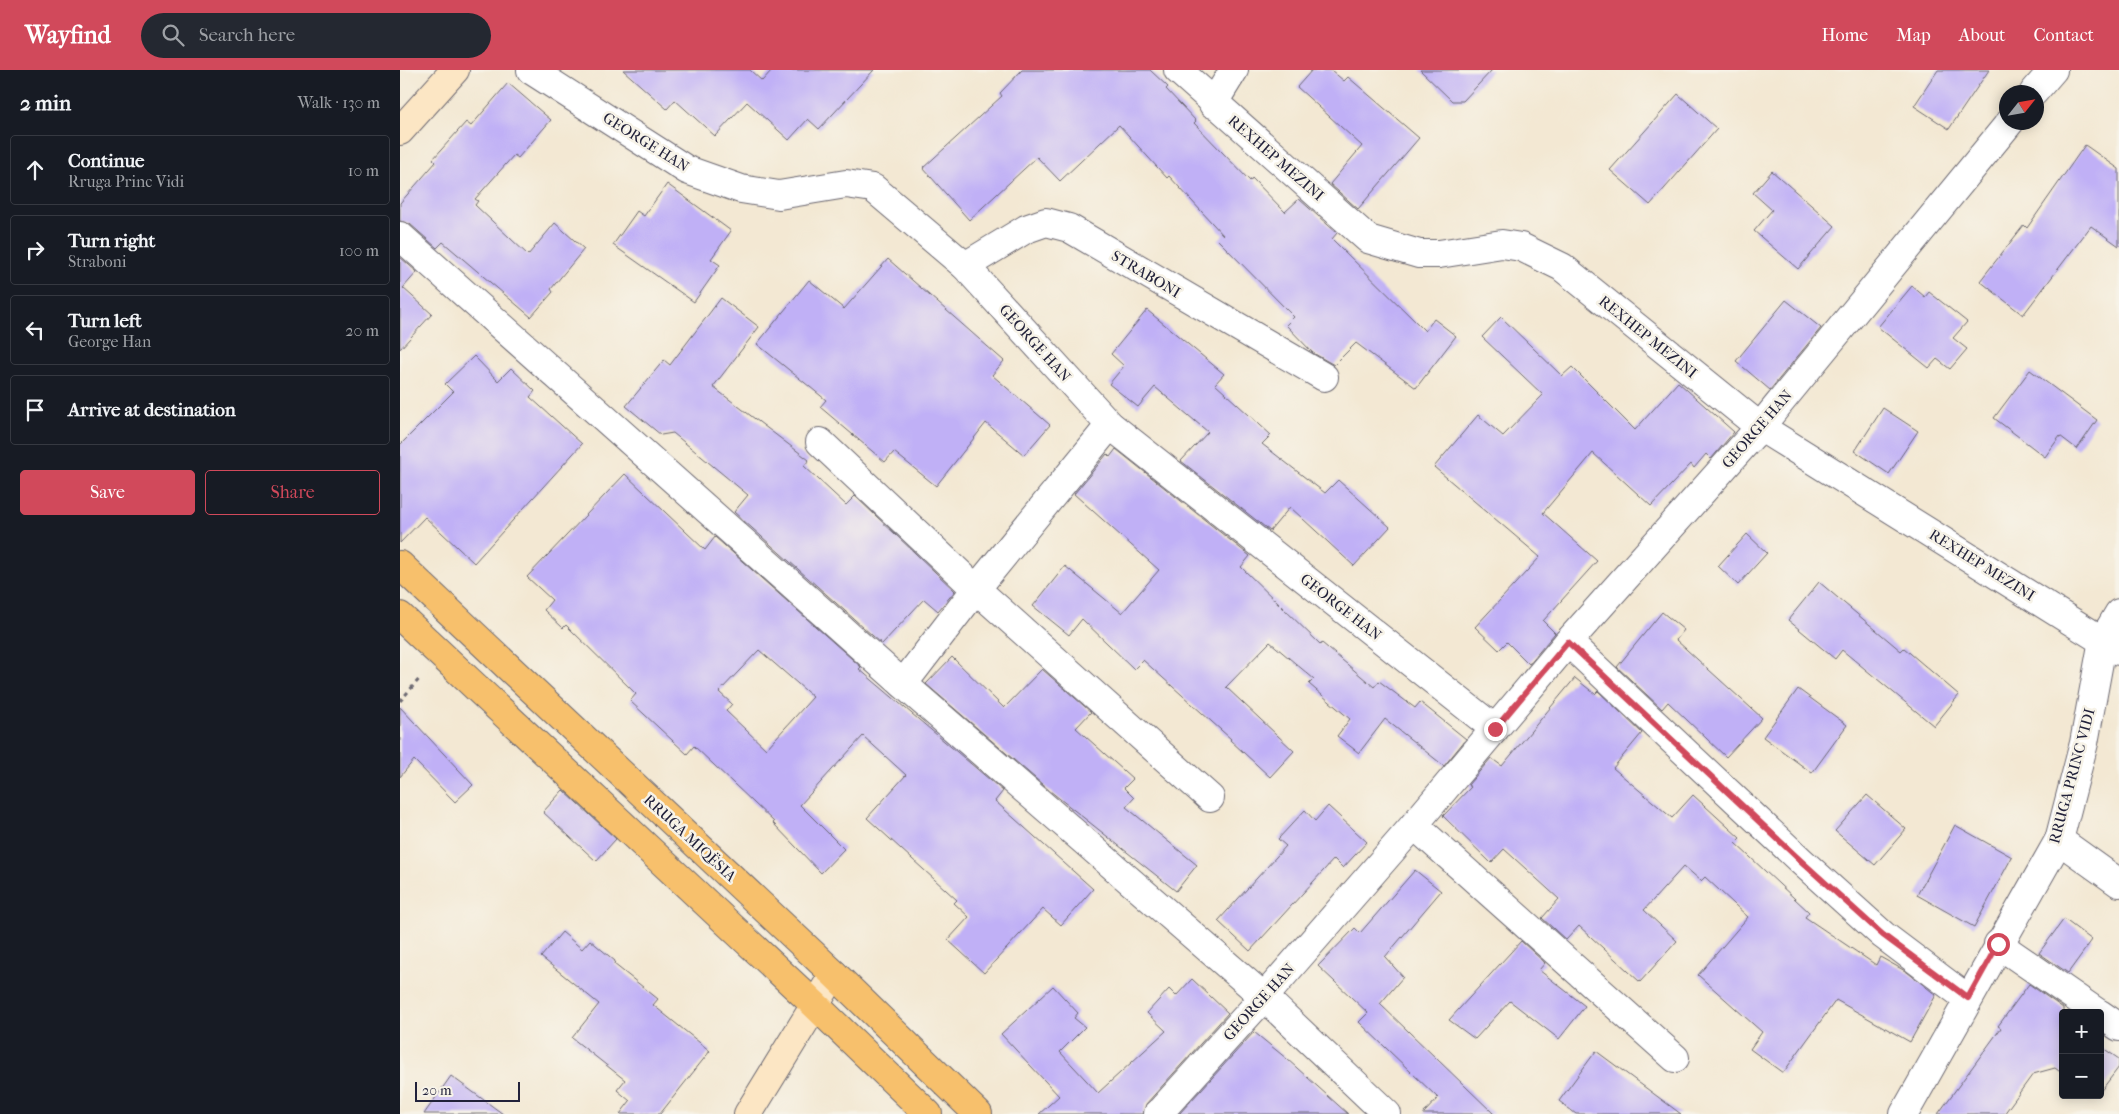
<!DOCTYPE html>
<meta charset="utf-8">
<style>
body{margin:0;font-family:"IM FELL French Canon",serif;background:#242831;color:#f1f3f6}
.controls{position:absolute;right:15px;bottom:15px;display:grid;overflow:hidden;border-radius:5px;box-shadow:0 2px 12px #0003}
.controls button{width:45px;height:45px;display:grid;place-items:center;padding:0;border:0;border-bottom:1px solid #363941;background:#171b24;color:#f1f3f6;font:25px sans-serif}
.compass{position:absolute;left:1599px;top:15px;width:45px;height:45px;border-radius:50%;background:#171b24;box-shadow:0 2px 12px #0003;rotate:59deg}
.scale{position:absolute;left:15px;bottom:12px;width:105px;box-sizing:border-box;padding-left:5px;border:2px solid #22223b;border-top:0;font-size:14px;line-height:18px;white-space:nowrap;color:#22223b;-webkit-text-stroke:4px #f7f3e8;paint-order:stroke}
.stop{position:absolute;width:15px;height:15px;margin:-11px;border:4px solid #d1495b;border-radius:50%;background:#fff}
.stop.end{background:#d1495b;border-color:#fff;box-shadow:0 1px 5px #0008}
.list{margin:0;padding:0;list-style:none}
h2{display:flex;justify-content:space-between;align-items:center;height:65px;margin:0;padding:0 20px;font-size:21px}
h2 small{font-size:16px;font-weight:400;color:#9ea1a6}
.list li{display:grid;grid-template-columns:32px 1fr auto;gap:15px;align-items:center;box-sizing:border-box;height:70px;margin:0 10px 10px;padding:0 10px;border:1px solid #363941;border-radius:5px}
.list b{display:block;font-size:19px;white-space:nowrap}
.list p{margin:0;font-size:16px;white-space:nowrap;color:#9ea1a6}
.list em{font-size:16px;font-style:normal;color:#9ea1a6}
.actions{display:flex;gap:10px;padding:15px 20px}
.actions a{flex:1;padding:11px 0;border:1px solid #d1495b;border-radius:5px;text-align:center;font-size:18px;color:#d1495b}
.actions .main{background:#d1495b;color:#fff}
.icon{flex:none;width:28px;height:28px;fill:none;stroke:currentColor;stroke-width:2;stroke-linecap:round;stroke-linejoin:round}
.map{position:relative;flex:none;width:1719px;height:1044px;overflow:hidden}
header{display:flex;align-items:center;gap:30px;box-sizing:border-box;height:70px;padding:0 25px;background:#d1495b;color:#fff}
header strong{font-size:24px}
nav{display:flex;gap:28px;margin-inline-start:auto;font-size:18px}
.search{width:350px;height:45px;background:#242831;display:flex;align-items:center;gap:12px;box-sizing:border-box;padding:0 18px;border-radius:28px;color:#9ea1a6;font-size:19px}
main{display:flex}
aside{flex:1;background:#171b24}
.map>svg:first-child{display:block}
.building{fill:#c0b0f6;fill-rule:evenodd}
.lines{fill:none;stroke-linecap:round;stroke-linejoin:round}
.minor-casing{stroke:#6b6770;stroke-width:30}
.secondary-casing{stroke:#6b6770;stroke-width:30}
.primary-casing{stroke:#6b6770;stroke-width:30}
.path{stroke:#6b6770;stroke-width:3;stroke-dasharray:4 4;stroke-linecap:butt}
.minor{stroke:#fff;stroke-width:28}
.secondary{stroke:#fce6c4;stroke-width:28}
.primary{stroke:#f7c06c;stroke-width:28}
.route{stroke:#d1495b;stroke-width:6}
.labels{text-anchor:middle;stroke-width:5;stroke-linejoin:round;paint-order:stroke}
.street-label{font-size:15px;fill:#22223b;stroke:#f7f3e8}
</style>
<header>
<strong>Wayfind</strong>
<div class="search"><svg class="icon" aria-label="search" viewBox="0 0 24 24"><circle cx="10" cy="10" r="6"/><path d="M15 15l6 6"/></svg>Search here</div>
<nav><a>Home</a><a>Map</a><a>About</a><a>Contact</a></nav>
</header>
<main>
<aside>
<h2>2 min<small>Walk · 130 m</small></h2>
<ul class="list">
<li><svg class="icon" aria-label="ahead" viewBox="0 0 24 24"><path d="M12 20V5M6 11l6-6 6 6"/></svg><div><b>Continue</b><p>Rruga Princ Vidi</p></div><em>10 m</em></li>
<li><svg class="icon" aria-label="right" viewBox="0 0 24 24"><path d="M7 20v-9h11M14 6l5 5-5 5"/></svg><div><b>Turn right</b><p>Straboni</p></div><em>100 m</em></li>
<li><svg class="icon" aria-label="left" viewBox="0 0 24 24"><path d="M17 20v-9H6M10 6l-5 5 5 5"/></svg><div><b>Turn left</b><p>George Han</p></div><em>20 m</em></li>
<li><svg class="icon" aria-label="arrive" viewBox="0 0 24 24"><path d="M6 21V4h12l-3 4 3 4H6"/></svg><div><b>Arrive at destination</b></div></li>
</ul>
<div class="actions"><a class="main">Save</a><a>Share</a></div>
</aside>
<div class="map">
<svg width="1719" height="1044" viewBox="0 0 1719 1044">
<rect width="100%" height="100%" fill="#f7f3e8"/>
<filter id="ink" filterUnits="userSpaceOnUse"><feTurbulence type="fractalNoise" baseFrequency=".02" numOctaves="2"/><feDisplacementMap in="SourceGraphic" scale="10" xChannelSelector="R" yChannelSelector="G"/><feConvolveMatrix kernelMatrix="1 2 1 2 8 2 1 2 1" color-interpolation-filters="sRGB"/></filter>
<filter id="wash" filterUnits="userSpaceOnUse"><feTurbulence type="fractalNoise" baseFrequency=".0096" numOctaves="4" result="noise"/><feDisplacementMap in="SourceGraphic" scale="20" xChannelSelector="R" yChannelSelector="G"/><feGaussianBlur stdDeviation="1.12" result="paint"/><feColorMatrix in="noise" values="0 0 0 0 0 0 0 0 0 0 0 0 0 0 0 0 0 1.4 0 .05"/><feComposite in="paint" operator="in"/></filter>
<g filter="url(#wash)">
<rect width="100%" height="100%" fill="#f3e8d3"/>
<g id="blocks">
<g class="building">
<polygon points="223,0 350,0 362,11 372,0 474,0 419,59 408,49 389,70 347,32 315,66 275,30 267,39"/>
<polygon points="622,0 750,0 768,17 766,19 796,51 794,53 850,111 852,108 885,142 899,129 937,163 932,169 1025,261 1034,249 1056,266 1016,318 956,273 934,295 913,283 886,255 894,247 818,170 823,165 769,106 767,108 719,55 660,111 637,87 569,150 523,98 602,26 600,23"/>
<polygon points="912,0 931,0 944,11 948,7 1019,68 958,139 930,114 962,76 897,17"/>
<polygon points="1020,0 1092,0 1063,31 1052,31"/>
<polygon points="1538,0 1589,0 1549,59 1514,36"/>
<polygon points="108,13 151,50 118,88 114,85 75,129 78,131 75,135 128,185 155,153 184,179 151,219 153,222 131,247 43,172 37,178 10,154 0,151 0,133 36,92 33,89 66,52 71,56"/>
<polygon points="1278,24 1317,59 1250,135 1210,100"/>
<polygon points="1685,75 1719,99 1719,176 1691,156 1623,245 1580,211 1624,155 1627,158"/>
<polygon points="1372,101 1435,156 1398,199 1354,161 1372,140 1353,123"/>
<polygon points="267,114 331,161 311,189 320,195 294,232 213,175 237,141 244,146"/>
<polygon points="0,187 17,202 3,218 32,244 0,279"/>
<polygon points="488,189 604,291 592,305 650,355 624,385 586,353 536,416 494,382 485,392 420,337 426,330 357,274 409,210 444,239"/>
<polygon points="1512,216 1525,227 1529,222 1567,252 1553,268 1567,279 1550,299 1537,289 1529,298 1478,257"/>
<polygon points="321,228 359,257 313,317 409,390 404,396 446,435 455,426 555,521 538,541 524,529 482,574 334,442 348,425 273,363 261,365 226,336 264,290 270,295"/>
<polygon points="1386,230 1421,258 1370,320 1336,291"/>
<polygon points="747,240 824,304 815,314 871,365 862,374 925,423 938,410 990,457 954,496 890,437 870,461 781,391 808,362 755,317 738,337 709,314 724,296 711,284"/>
<polygon points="1101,247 1162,306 1172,297 1235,360 1278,312 1334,362 1311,389 1306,384 1294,398 1291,394 1251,436 1193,383 1143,443 1197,491 1143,551 1155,563 1129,594 1107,572 1099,580 1075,557 1140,487 1034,397 1078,345 1103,366 1143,325 1082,267"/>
<polygon points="74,286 98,311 111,298 135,321 130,327 182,374 74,493 25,447 0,473 0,375 53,322 45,314"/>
<polygon points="1630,300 1697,350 1677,379 1660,366 1645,387 1594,348"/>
<polygon points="1483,338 1518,361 1489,404 1455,381"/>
<polygon points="716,379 850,486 841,497 921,575 922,573 974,617 979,611 1015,638 1020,632 1066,669 1044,696 985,649 959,683 937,666 950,649 909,614 914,609 870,572 826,617 894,681 870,707 830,670 831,669 743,590 734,599 682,549 669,565 633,536 665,496 722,543 759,500 674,424 707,384 710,387"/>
<path d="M225,404L305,480L315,467L461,597L459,599L603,721L595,731L693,819L661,855L643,839L584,903L548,870L569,847L554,833L557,830L467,748L506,705L463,666L400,735L444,779L421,803L373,753L374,752L294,676L287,684L230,631L236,624L166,555L163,558L144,540L152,530L127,507ZM359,580L413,627L366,679L326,641L332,634L319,622Z"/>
<polygon points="1347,464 1367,483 1338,515 1318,496"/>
<polygon points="1419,512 1501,581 1504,578 1559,625 1534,656 1442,580 1435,589 1388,550"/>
<polygon points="1262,542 1284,560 1276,570 1362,648 1326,687 1268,632 1262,639 1217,597"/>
<polygon points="552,587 604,638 642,599 691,642 676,658 733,709 724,718 734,728 726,737 797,795 776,821 650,721 526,614"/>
<polygon points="1175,608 1195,624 1198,621 1242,663 1213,698 1272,748 1293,725 1340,768 1335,773 1409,842 1405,847 1476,895 1480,887 1507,902 1536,925 1510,972 1436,930 1383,1003 1350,979 1362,962 1298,905 1348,847 1305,807 1301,811 1284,796 1244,840 1277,871 1240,912 1179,856 1166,870 1142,848 1159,829 1104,779 1091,793 1043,746 1071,717 1068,715 1091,688 1102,696"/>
<polygon points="1398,619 1447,655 1412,703 1363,667"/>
<polygon points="0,637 73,715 55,732 14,690 0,707"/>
<polygon points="163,720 216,769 196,791 143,742"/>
<polygon points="1467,725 1506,759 1475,795 1435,761"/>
<polygon points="928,736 967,772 943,798 934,789 850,881 818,851 886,776 878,769 905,740 915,751"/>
<polygon points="1555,755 1612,787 1574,857 1517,825"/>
<polygon points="1015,800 1041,821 985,887 1003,907 980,934 1094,1044 1023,1044 1038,1028 959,952 968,943 918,896 955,858 960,863"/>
<polygon points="1664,849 1692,870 1668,903 1639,883"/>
<polygon points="162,862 182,879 190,870 215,891 214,894 258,929 253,935 310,981 260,1044 220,1044 230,1031 217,1020 225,1010 172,968 199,934 141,887"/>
<polygon points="1121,871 1145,893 1139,900 1185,936 1159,969 1110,931 1075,969 1049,950"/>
<polygon points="792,909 828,943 746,1034 743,1044 639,1044 659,1026 601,964 653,916 678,943 674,948 685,957 660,982 698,1023 766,961 747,943 769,919 776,926"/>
<polygon points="1629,914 1663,938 1663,1004 1655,998 1633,1004 1604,1044 1538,1044 1601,958 1598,956"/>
<polygon points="854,962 887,989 948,1044 779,1044"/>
<polygon points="1700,976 1719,989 1719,997 1700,1022"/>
<polygon points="1196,981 1281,1044 1176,1044 1159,1031"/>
<polygon points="51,1006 103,1044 24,1044"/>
</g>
</g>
</g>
<g filter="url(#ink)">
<use href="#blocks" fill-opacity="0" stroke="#6b6770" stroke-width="1"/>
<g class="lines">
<g class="minor-casing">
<g id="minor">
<polyline points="131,0 287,100 341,119 379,125 446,114 473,118 565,196 710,355 1095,659"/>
<polyline points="778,0 968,169 1019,184 1039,184 1102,174 1121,177 1162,197 1360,357 1719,581"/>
<polyline points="1634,22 1653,0"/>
<polyline points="813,34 834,0"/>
<polyline points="0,166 503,614 864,927 987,1044"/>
<polyline points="565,196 626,159 646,152 669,158 924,307"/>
<polyline points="420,372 576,519 810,728"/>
<polyline points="1168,572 1401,791 1483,865 1568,929"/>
<polyline points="503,614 576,519 710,355"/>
<polyline points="1014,755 1275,988"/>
<polyline points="1659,770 1719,813"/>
<polyline points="1598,874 1698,943"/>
<polyline points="1700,944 1719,957"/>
<polyline points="758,1044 864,927 1014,755 1168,572 1360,357 1610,52"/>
<polyline points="1504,1044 1659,770 1684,673 1703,570 1719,543"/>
</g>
</g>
<g class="secondary-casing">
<g id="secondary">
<polyline points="0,61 55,0"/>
<polyline points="348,1044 434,904"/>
</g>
</g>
<g class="primary-casing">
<g id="primary">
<polyline points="0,495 434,904 578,1044"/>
<polyline points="0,546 414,934 528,1044"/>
</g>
</g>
<polyline class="path" points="0,631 21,607"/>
<use href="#minor" class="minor"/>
<use href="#secondary" class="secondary"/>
<use href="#primary" class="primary"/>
</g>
</g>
<g class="lines" filter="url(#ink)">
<polyline class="route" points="1095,659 1168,572 1401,791 1483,865 1568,928 1598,874"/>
</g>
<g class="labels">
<g class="street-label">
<text transform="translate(246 72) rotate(32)" y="5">GEORGE HAN</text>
<text transform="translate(876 88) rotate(41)" y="5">REXHEP MEZINI</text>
<text transform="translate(746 204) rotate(31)" y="5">STRABONI</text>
<text transform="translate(1248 267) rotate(39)" y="5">REXHEP MEZINI</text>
<text transform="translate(635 273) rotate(48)" y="5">GEORGE HAN</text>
<text transform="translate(1357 359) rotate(-49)" y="5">GEORGE HAN</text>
<text transform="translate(1582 495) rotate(32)" y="5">REXHEP MEZINI</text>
<text transform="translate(941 537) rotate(38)" y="5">GEORGE HAN</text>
<text transform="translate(1672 706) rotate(-75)" y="5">RRUGA PRINC VIDI</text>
<text transform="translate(290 768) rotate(43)" y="5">RRUGA MIQËSIA</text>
<text transform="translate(859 932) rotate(-48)" y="5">GEORGE HAN</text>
</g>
</g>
</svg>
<div class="controls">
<button>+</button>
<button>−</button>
</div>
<svg class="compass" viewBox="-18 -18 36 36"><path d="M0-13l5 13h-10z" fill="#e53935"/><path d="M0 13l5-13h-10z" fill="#9ea1a6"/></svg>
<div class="scale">20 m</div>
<div class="stop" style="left:1598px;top:874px"></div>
<div class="stop end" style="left:1095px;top:659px"></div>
</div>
</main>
